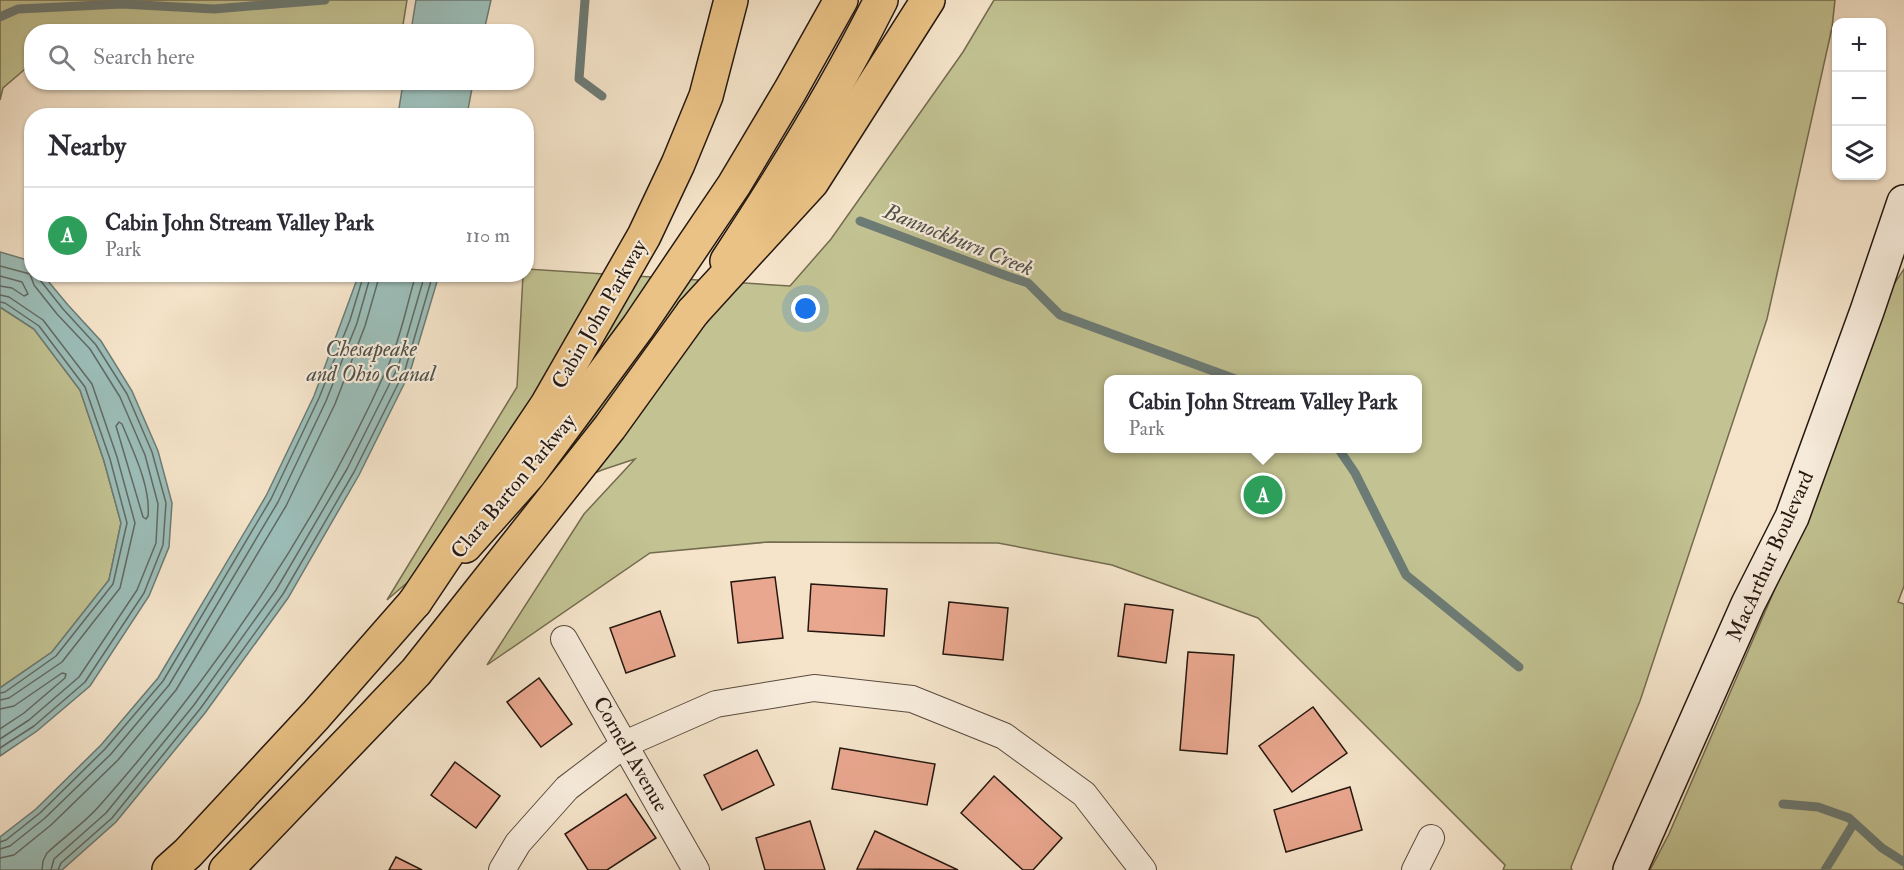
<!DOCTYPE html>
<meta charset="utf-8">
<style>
body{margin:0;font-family:"IM FELL Double Pica",serif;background:#f2f2f3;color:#2b2b33}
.controls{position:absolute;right:18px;top:18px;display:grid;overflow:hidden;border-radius:12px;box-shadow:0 2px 4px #0004}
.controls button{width:54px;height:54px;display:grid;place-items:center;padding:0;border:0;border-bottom:2px solid #e1e1e2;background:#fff;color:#2b2b33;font:30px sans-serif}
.you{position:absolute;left:806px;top:309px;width:21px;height:21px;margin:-15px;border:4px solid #fff;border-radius:50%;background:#1a73e8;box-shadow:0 0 0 9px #1a73e833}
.badge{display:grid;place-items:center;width:39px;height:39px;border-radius:50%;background:#8f2418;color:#fff;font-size:20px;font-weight:700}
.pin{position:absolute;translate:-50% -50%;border:3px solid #fff;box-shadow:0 2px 6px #0006}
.popup{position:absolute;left:1104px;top:375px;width:318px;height:78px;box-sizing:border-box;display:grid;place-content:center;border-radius:12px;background:#fff;filter:drop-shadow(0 2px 4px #0005);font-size:20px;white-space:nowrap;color:#7c7c81}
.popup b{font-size:22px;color:#2b2b33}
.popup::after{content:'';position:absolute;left:50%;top:100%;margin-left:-12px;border:12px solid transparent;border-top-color:#fff}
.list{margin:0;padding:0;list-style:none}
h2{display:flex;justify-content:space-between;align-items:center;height:78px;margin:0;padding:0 24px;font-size:26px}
h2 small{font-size:20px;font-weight:400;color:#7c7c81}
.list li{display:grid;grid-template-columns:39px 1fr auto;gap:18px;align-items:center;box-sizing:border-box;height:96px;padding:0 24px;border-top:2px solid #e1e1e2}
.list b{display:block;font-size:22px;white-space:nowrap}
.list p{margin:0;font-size:20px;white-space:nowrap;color:#7c7c81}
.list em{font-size:20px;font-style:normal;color:#7c7c81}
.icon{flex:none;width:33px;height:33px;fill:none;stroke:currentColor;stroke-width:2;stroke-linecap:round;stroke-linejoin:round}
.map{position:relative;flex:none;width:1904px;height:870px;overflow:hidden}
.search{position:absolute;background:#fff;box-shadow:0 2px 4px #0004;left:24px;top:24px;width:510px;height:66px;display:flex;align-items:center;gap:15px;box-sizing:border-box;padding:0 21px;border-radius:24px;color:#7c7c81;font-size:22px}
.panel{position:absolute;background:#fff;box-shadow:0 2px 4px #0004;left:24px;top:108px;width:510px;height:174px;border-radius:24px}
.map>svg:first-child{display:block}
.green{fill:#c2c292;stroke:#746c50;stroke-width:1.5;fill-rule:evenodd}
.water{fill:#9cbeb9;stroke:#6c7b75;stroke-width:1.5}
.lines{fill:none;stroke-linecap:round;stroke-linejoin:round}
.shore{stroke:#606a64;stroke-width:1.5}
.stream{stroke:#6c7b75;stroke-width:9}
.building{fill:#e9a78f;stroke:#25170f;stroke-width:1.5}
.minor-casing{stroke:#594a3e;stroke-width:28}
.secondary-casing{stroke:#25170f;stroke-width:36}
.primary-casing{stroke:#25170f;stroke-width:36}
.trunk-casing{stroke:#25170f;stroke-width:36}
.motorway-casing{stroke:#25170f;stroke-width:36}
.minor{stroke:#f8eddd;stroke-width:26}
.secondary{stroke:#f8eddd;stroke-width:33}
.primary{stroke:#eac285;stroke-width:33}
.trunk{stroke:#eac285;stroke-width:33}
.motorway{stroke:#eac285;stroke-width:33}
.labels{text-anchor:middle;stroke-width:4.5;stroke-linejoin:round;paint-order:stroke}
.street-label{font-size:21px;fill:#25170f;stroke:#f8eddd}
.water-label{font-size:22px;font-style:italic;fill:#4f514a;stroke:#f8eddd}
</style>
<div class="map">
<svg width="1904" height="870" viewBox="0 0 1904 870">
<rect width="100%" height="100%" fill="#f5e4ca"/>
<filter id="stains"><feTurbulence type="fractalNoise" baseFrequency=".00333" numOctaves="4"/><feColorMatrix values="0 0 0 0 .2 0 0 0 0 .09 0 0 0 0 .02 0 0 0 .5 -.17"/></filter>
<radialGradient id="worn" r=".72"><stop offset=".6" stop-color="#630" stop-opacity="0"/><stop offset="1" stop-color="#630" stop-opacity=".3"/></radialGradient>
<g class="green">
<polygon points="0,0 407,0 402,31 32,32 31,64 3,88 0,100"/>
<path d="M994,0H1835L1832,28L1767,319L1640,701L1571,867L1572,870H1503L1505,865L1258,618L1112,565L998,543L768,542L650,553L487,665L584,514L635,459C543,487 460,536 387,600L517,387L523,275L526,274L527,269L790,286L831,239L963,52ZM1108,380H1418V448H1108Z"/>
<polygon points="1904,269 1904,586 1898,602 1904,604 1904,870 1650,870 1669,834 1777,584 1894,284"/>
<polygon points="0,307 34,329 80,390 104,461 121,523 109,580 52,652 0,688"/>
</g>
<g class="water">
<polygon points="416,0 491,0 484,31 411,31"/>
<polygon points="403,83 473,83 467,115 398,115"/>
<polygon points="0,252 31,261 32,274 43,275 68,305 101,341 132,391 158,451 172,503 169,547 149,596 90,686 37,731 0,756 0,688 52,652 109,580 121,523 104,461 80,390 34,329 0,307"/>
<polygon points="359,274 439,275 410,372 359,475 288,598 205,713 116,822 62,870 0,870 0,837 36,809 101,745 158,678 266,496 314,396"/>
</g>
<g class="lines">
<g class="shore">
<polyline points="0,266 30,274 34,285 57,314 90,349 120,397 145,455 158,504 156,543 137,590 79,677 29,720 0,739"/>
<polyline points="0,276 22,282 28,294 24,296 12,288 0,286"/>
<polyline points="0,295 9,297 43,320 92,384 117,457 135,523 120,588 62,662 9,698 0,700"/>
<polyline points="0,302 5,303 39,326 85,387 110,459 127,523 113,584 56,656 5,692 0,693"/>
<path d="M119,422L122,424C133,451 151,487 148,516L146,519L143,517L116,426Z"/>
<polyline points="0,709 14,706 62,673 66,674 65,678 24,713 0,729"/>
<polyline points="0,748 34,726 85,682 144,593 163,545 166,503 152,452 127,394 96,345 63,309 40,280 39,274"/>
<polyline points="0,842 6,840 40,813 105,749 163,681 271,499 319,398 350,320 364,274"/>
<polyline points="0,849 10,846 45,818 111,754 169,685 278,502 326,401 357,323 371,274"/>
<polyline points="0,858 14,855 51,825 118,760 176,690 286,506 335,404 365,326 380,274"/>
<path d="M42,870L43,861L47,853C65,836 86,822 101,804C215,675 318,524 388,366C401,337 407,304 416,274"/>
<polyline points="51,870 54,859 106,813 194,705 276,590 347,469 398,367 425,274"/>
<polyline points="58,870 61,863 112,818 200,709 283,594 354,472 405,370 433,274"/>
</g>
<g class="stream">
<polyline points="585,0 579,79 602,96"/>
<polyline points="0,17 18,9 122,4 214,9 325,0"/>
<polyline points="860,221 1007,276 1028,283 1060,315 1238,380"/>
<polyline points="1338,448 1355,473 1406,575 1519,667"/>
<polyline points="1783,804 1818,807 1849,818 1882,848 1904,862"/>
<polyline points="1825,870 1854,823"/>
</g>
</g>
<g class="building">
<polygon points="775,577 783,638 738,643 731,582"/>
<polygon points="811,584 887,589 884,636 808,631"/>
<polygon points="949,602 1008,608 1003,660 943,654"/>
<polygon points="1125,604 1173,610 1166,663 1118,656"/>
<polygon points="660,611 675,656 626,673 610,628"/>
<polygon points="1188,652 1234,655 1227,754 1180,750"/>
<polygon points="539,678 572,724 541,747 507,702"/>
<polygon points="1313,707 1347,753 1292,792 1259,746"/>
<polygon points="840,748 935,764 927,805 832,789"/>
<polygon points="757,750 774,785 722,810 704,775"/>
<polygon points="455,762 500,796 476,828 431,795"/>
<polygon points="994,776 1062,838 1033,870 1023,870 961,813"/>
<polygon points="1350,787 1362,830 1286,852 1274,810"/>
<polygon points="626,794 656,838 607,870 588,870 565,834"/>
<polygon points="810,821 825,870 765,870 756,838"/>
<polygon points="875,831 958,870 857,869"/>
<polygon points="396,857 422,870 389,870"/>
</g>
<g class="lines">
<g class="minor-casing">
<g id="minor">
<polyline points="564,639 696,870"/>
<polyline points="502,870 518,843 567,788 625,744 716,704 814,688 912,699 1004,736 1084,794 1143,870"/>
<polyline points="1415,870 1431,838"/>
</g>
</g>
<g class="secondary-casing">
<polyline id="secondary" points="1630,870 1748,604 1792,517 1867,311 1904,202"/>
</g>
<g class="primary-casing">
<g id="primary">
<path d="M727,261C783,176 836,90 881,0"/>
<polyline points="465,546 530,473 638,327 734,185 790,91 841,0"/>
</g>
</g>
<g class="trunk-casing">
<g id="trunk">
<polyline points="169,870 188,853 316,715 415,602"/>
<polyline points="226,870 416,672 610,427 693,312"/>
</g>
</g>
<g class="motorway-casing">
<g id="motorway">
<polyline points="693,312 812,182 928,0"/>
<polyline points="415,602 547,405 644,236 678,164 706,96 731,0"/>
</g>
</g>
<use href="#minor" class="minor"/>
<use href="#secondary" class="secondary"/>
<use href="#primary" class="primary"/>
<use href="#trunk" class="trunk"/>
<use href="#motorway" class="motorway"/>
</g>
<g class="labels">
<g class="street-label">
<text transform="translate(599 314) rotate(-60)" y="7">Cabin John Parkway</text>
<text transform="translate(513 486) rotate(-50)" y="7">Clara Barton Parkway</text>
<text transform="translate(1770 556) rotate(-66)" y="7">MacArthur Boulevard</text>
<text transform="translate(631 754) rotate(60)" y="7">Cornell Avenue</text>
</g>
<g class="water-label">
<text transform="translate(959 239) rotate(22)" y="8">Bannockburn Creek</text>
<text x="371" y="356">Chesapeake<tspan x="371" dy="25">and Ohio Canal</tspan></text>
</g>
</g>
<rect width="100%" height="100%" filter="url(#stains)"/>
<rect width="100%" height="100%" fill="url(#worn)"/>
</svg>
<div class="controls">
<button>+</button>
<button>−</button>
<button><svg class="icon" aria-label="layers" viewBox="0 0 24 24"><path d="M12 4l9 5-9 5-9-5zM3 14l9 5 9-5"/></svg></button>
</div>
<div class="you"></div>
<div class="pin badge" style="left:1263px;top:495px;background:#2e9e5b">A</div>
<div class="popup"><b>Cabin John Stream Valley Park</b>Park</div>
<div class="search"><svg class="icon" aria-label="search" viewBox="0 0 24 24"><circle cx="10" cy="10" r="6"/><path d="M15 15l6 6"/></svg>Search here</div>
<section class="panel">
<h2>Nearby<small></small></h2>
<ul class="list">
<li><span class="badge" style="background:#2e9e5b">A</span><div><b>Cabin John Stream Valley Park</b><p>Park</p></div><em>110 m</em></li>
</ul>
</section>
</div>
